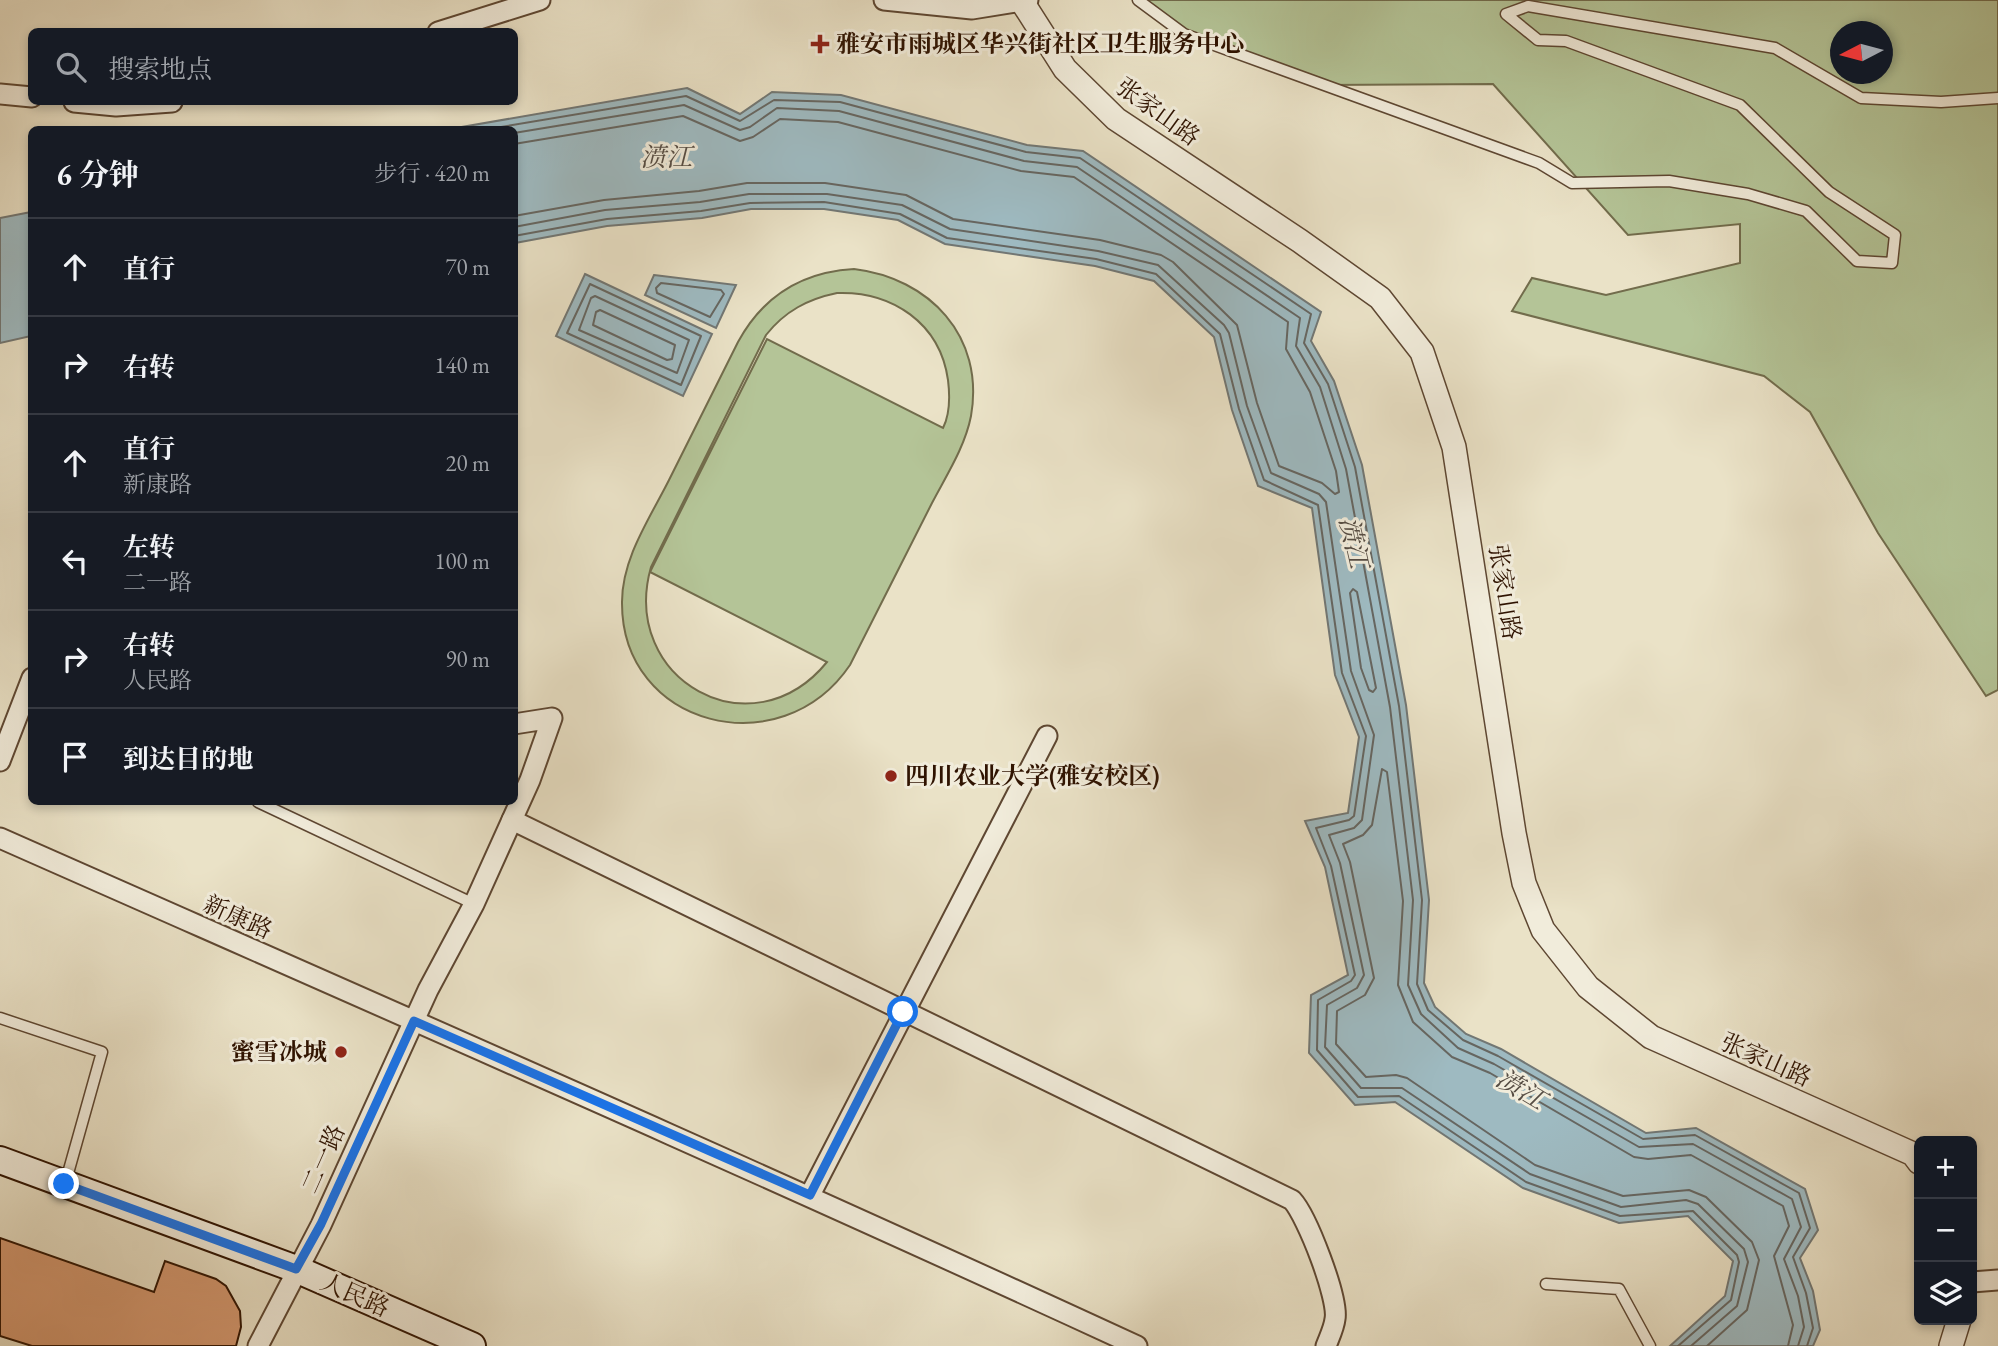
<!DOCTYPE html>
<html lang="zh">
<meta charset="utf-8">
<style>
body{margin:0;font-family:"EB Garamond","Noto Serif SC",serif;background:#20242c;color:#f1f3f6}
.controls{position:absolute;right:21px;bottom:21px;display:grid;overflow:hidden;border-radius:10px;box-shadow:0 4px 10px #0003}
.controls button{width:63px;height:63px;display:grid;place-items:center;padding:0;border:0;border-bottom:2px solid #363941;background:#171b24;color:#f1f3f6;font:35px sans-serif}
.compass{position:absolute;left:1830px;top:21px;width:63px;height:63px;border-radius:50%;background:#171b24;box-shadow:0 4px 10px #0003;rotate:264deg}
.stop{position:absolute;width:21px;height:21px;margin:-16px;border:5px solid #1a73e8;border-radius:50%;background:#fff}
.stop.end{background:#1a73e8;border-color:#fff;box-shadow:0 2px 7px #0008}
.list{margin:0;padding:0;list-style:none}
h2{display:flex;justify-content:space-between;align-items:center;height:91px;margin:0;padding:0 28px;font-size:30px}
h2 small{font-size:23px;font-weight:400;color:#9ea1a6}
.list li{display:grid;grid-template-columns:46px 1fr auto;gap:21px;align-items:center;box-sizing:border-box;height:98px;padding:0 28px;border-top:2px solid #363941}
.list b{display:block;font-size:26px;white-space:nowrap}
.list p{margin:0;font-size:23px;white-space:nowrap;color:#9ea1a6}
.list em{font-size:23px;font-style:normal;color:#9ea1a6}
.icon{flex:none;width:38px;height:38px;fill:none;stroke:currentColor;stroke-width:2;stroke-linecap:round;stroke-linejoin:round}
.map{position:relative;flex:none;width:1998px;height:1346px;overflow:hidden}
.search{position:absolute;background:#171b24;box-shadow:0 4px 10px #0003;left:28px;top:28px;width:490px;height:77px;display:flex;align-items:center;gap:18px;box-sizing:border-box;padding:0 24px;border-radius:10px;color:#9ea1a6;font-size:26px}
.panel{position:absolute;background:#171b24;box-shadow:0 4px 10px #0003;left:28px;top:126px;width:490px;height:679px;border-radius:10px}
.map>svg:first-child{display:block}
.green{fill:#b4c497;stroke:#726c4c;stroke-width:2;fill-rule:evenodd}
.water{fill:#9ebac1;stroke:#727774;stroke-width:2}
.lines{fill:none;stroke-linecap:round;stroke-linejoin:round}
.shore{stroke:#666661;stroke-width:2}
.building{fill:#d49870;stroke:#2f1301;stroke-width:2}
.service-casing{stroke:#5e4732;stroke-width:13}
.minor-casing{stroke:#5e4732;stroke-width:23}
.tertiary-casing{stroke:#5e4732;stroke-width:26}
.secondary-casing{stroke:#2f1301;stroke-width:30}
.service{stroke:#f1ecdb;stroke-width:10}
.minor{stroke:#f1ecdb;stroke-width:19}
.tertiary{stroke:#f1ecdb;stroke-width:23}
.secondary{stroke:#f1ecdb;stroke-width:26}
.route{stroke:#1a73e8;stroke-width:9}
.poi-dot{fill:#8f2418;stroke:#f1ecdb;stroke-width:2.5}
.labels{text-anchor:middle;stroke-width:6;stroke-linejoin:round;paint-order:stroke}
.poi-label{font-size:24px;font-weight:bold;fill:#2f1301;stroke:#f1ecdb;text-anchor:start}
.street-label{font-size:24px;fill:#2f1301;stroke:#f1ecdb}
.water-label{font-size:26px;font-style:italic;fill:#564d44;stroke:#f1ecdb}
</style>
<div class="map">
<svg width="1998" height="1346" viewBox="0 0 1998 1346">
<rect width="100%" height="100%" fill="#eae2c7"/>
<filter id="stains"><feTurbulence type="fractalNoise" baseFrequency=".00286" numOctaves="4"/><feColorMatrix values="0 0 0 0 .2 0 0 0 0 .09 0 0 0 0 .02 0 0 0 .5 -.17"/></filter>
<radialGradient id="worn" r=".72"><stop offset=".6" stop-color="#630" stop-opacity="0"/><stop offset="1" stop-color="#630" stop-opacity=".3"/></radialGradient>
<g class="green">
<path d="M1138,0H1998V690L1986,696L1878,533L1810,412L1764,376L1512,311L1532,278L1606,295L1740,263V224L1628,235L1493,84L1322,85L1184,34ZM1840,32H1882V74H1840Z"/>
<path d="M854,269C929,278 985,336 971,416C965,447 946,476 932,503C905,557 877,611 850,665C781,767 621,727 622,602C622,558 650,518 669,480C692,434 715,388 738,342C763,296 801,272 854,269ZM837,293C892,291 940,323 948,380C950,396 950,414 943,428L767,339L650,572L827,662C752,754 619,680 651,567L766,335C785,311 808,299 837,293Z"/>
</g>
<g class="water">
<polygon points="687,88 740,114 772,92 841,95 1027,145 1083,151 1321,312 1311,341 1334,381 1362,465 1406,705 1429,900 1424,983 1435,1007 1466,1034 1501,1049 1646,1133 1696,1128 1805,1189 1818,1230 1800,1258 1813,1291 1820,1330 1813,1346 1670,1346 1725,1296 1733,1261 1688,1216 1619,1223 1523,1188 1395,1102 1355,1105 1309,1053 1311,995 1348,975 1325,867 1305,821 1348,813 1359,737 1335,675 1312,508 1258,486 1232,410 1214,337 1154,281 1095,266 945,244 898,220 824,209 751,209 702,218 607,226 515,243 514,130 450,129"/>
<polygon points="31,212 31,336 0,343 0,218"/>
<polygon points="585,274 712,334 683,396 556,336"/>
<polygon points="654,275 736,285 716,328 645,295"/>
</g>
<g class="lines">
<g class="shore">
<polyline points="483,130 686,96 740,121 774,100 840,102 1026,152 1080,158 1311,314 1304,343 1328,384 1355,467 1399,706 1422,900 1417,984 1428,1010 1463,1040 1498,1056 1643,1139 1695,1135 1799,1193 1810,1228 1793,1257 1806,1293 1813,1328 1807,1346"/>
<polyline points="514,133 684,105 740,130 750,127 777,108 839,111 1024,161 1077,167 1300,318 1296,346 1320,387 1346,469 1390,707 1413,900 1408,985 1421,1014 1458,1048 1494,1064 1639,1147 1693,1144 1792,1199 1801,1227 1784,1259 1798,1296 1804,1327 1798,1346"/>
<polyline points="514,144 683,116 740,141 753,137 780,119 838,122 1021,171 1074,177 1288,322 1286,349 1310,392 1336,471 1339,492 1335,494 1322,483 1279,466 1257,403 1237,325 1173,262 1161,255 1100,240 953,219 906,195 825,183 747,183 699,191 604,200 514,216"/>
<polyline points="514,227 605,210 700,202 749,194 827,194 902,205 950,229 1098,251 1158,265 1224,325 1229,333 1247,406 1271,473 1319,494 1326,502 1351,671 1374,735 1362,820 1354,828 1329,835 1340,863 1364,975 1357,988 1327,1005 1325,1047 1361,1088 1402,1088 1530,1174 1621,1207 1686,1200 1698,1204 1744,1249 1748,1262 1737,1306 1691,1346"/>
<polyline points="514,236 607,219 701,211 750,203 824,202 900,214 947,238 1096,259 1156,274 1220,334 1239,409 1264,480 1318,505 1342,673 1366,736 1354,816 1349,820 1316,828 1331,866 1355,975 1351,981 1318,1000 1317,1050 1358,1097 1399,1096 1526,1182 1620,1216 1693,1211 1737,1255 1739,1262 1731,1300 1678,1346"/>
<polygon points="661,283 721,290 724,294 710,317 657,293 656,288"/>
<polygon points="590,284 701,336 681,385 567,333"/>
<polygon points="595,296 689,340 677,373 579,330 591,298"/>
<polygon points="600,310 675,345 672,359 667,360 593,325 596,312"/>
<polygon points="1353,589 1357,592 1376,688 1373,692 1369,690 1361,668 1350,593"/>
<polyline points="1707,1346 1747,1310 1759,1260 1752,1242 1706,1197 1689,1190 1623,1196 1535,1165 1407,1078 1396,1075 1366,1077 1336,1044 1337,1011 1365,995 1374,978 1350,862 1343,844 1363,835 1372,825 1382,769 1387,772 1403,901 1398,985 1413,1022 1452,1057 1490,1073 1634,1157 1648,1159 1691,1155 1783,1206 1789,1226 1774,1256 1793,1325 1788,1346"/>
</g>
</g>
<polygon class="building" points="0,1238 154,1292 165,1261 216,1279 226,1286 240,1311 241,1327 236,1346 32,1346 0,1336"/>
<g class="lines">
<g class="service-casing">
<g id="service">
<polyline points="1138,0 1184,34 1539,163 1572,183 1669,181 1748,194 1806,211 1857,261 1892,263 1895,235 1829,192 1740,105 1566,41 1538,40 1506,14 1528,6 1775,48 1861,98 1941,102 1998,98"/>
<polyline points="258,802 474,904"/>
<polyline points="0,1018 102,1052 65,1184"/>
<polyline points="1546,1284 1619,1289 1650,1346"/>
</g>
</g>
<g class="minor-casing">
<g id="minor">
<polyline points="884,0 972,9 1028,0"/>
<polyline points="438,32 540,0"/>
<polyline points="0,94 32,97"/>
<polyline points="74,102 116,106 172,102"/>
<polyline points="0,761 32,678"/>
<path d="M512,820L1292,1200C1307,1216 1339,1299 1335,1319C1334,1328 1329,1338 1326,1346"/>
<path d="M0,838C380,1006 760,1172 1137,1346"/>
<polyline points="810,1195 1047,736"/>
<polyline points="1972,1282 1998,1280"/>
<polyline points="258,1346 321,1225 428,990 474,904 530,780 552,718 514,724"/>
</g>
</g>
<g class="tertiary-casing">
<g id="tertiary">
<polyline points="1021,0 1065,69 1116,119 1300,241 1380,298 1422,352 1454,447 1514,833 1524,883 1543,930 1588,987 1651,1037 1913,1154 1919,1162"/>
<polyline points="1951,1346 1959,1320"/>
</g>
</g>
<g class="secondary-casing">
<polyline id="secondary" points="0,1160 296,1269 472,1346"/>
</g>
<use href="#service" class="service"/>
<use href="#minor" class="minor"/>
<use href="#tertiary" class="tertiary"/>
<use href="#secondary" class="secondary"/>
</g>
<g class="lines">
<polyline class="route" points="64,1184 296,1269 321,1224 414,1021 810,1195 903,1012"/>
</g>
<g class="poi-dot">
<path d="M816.5 33.5h7v7h7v7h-7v7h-7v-7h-7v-7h7z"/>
<circle cx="891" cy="776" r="7"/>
<circle cx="341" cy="1052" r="7"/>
</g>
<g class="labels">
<g class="poi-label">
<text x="836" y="52">雅安市雨城区华兴街社区卫生服务中心</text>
<text x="905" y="784">四川农业大学(雅安校区)</text>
<text x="327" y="1060" text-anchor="end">蜜雪冰城</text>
</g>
<g class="street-label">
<text transform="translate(1158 112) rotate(36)" y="8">张家山路</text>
<text transform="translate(1505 592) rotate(81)" y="8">张家山路</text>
<text transform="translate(238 917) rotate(24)" y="8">新康路</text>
<text transform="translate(1766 1060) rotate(24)" y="8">张家山路</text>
<text transform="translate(323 1159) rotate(-66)" y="8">二一路</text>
<text transform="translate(355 1295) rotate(24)" y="8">人民路</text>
</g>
<g class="water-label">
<text x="666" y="166">𣸣江</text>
<text transform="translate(1354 542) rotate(77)" y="9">𣸣江</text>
<text transform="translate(1521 1089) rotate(31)" y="9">𣸣江</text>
</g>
</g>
<rect width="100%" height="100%" filter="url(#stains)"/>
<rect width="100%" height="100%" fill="url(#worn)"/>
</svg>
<div class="controls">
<button>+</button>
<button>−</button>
<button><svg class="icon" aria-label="layers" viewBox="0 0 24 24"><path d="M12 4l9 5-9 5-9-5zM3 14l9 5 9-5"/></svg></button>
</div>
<svg class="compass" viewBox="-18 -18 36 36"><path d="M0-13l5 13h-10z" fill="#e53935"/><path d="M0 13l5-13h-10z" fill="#9ea1a6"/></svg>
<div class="stop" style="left:903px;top:1012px"></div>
<div class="stop end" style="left:64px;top:1184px"></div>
<div class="search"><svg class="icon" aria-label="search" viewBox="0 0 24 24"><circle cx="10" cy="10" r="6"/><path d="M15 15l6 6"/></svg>搜索地点</div>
<section class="panel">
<h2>6 分钟<small>步行 · 420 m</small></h2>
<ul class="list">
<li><svg class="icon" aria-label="ahead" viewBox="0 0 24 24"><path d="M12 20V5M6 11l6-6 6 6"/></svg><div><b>直行</b></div><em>70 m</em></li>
<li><svg class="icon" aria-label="right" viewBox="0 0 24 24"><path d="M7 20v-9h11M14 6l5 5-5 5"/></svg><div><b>右转</b></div><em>140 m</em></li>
<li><svg class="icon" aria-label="ahead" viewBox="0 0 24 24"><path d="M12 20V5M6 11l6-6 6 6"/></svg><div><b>直行</b><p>新康路</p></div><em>20 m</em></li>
<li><svg class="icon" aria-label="left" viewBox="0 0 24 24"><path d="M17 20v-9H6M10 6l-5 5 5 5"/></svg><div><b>左转</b><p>二一路</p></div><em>100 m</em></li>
<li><svg class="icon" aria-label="right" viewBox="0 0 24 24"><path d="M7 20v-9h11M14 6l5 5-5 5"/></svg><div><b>右转</b><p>人民路</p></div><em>90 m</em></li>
<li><svg class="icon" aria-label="arrive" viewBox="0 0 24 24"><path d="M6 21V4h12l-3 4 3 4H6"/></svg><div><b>到达目的地</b></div></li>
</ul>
</section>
</div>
